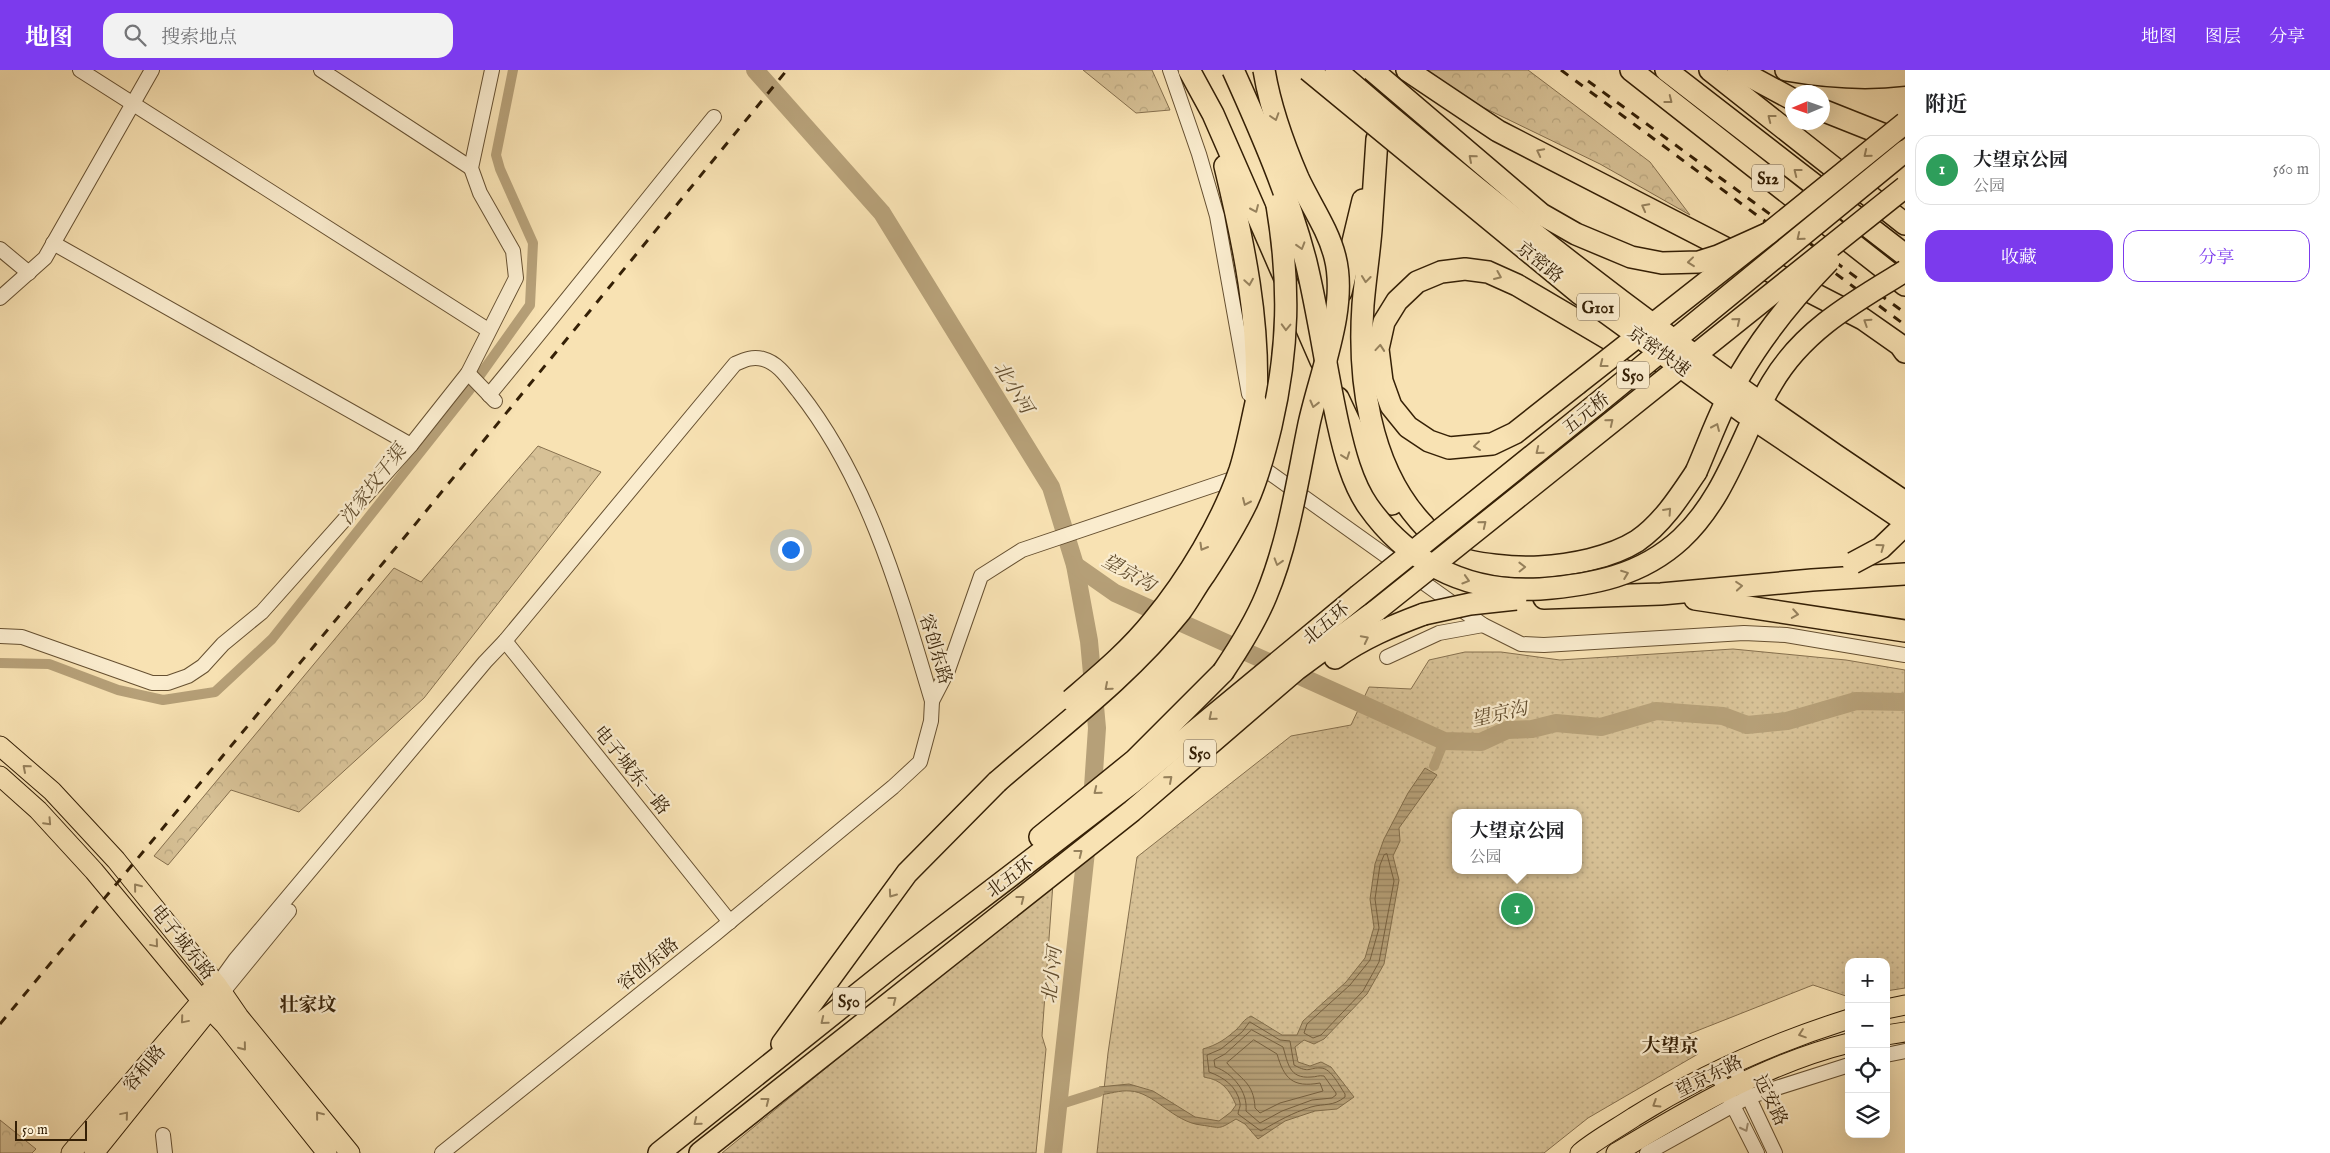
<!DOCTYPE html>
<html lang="zh">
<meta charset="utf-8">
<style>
body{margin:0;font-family:"IM FELL English","Noto Serif SC",serif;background:#f2f2f2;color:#202124}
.controls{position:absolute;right:15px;bottom:15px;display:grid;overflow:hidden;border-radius:10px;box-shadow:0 5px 20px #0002}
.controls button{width:45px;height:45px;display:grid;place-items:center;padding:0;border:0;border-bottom:1px solid #e0e0e0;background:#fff;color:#202124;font:25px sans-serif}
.compass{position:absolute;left:1785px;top:15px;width:45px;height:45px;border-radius:50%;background:#fff;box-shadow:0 5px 20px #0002;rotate:268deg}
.scale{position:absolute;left:15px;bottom:12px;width:72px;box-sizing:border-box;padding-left:5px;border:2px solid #352006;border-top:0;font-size:14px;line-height:18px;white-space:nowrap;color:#352006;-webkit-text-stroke:4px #faecce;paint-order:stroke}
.you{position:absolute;left:790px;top:479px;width:18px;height:18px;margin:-12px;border:4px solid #fff;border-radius:50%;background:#1a73e8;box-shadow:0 0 0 8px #1a73e833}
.badge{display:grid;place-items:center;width:32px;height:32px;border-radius:50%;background:#7c3aed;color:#fff;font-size:16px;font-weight:700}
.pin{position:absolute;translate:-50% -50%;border:2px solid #fff;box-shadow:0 1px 5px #0006}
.popup{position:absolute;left:1452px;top:739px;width:130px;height:65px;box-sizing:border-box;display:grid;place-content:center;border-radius:10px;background:#fff;filter:drop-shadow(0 1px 4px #0005);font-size:16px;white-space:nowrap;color:#757577}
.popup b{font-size:19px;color:#202124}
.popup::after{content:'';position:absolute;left:50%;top:100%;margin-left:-10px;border:10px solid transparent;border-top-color:#fff}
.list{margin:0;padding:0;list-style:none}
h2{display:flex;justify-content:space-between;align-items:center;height:65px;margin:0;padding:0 20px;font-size:21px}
h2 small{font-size:16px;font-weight:400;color:#757577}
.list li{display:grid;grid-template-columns:32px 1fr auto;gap:15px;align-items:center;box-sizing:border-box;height:70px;margin:0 10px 10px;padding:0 10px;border:1px solid #e0e0e0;border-radius:15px}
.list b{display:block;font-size:19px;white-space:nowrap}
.list p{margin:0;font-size:16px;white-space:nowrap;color:#757577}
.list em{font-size:16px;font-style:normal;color:#757577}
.actions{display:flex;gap:10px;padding:15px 20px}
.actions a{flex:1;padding:11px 0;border:1px solid #7c3aed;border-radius:15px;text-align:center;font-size:18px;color:#7c3aed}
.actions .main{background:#7c3aed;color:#fff}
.icon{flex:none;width:28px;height:28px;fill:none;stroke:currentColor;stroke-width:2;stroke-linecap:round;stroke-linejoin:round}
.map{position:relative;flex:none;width:1905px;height:1083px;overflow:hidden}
header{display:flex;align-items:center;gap:30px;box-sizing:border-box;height:70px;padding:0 25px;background:#7c3aed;color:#fff}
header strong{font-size:24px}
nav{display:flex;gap:28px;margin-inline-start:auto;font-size:18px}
.search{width:350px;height:45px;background:#f2f2f2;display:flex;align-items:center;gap:12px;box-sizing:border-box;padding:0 18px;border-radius:15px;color:#757577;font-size:19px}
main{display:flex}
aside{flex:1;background:#fff}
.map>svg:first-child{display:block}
.grass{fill:url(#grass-dots);stroke:#86704e;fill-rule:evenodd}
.forest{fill:url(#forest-crowns);stroke:#86704e}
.water{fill:url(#water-rules);stroke:#826d4a}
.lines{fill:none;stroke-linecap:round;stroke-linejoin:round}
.shore{stroke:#76603f;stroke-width:1}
.canal{stroke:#b6a078;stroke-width:10}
.river{stroke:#b6a078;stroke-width:18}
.minor-casing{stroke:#665031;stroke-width:16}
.major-casing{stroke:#352006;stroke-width:21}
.highway-casing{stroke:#352006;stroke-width:24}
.minor{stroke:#faecce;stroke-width:14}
.major{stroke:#f8e2b3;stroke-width:19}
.highway{stroke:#f8e2b3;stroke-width:21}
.rail{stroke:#352006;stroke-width:3;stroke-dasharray:9 9;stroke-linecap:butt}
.highway-bridge-casing{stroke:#352006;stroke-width:24;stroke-linecap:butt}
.highway-bridge{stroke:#f8e2b3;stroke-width:21}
.oneway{stroke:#96815c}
.oneway2{stroke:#a19074}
.labels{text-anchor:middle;stroke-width:4.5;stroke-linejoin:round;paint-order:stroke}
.shield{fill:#faecce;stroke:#705d42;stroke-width:1}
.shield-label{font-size:16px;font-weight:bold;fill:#352006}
.street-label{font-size:18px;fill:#352006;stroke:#faecce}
.water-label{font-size:19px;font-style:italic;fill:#624d2e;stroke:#faecce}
.neighbourhood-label{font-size:19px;font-weight:bold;fill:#352006;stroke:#faecce}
</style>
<header>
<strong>地图</strong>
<div class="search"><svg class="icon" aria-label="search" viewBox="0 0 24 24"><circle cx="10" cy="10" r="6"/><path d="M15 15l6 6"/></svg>搜索地点</div>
<nav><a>地图</a><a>图层</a><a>分享</a></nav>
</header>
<main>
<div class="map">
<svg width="1905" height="1083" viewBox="0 0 1905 1083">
<defs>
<pattern id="grass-dots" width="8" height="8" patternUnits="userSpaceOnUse" patternTransform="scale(1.25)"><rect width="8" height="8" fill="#d7c196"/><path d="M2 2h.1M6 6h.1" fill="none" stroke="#b9a680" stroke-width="1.8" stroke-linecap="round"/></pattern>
<pattern id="forest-crowns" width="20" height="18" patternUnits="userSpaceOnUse" patternTransform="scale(1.25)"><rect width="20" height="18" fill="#d7c196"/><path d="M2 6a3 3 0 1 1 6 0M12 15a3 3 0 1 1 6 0" fill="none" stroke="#b9a680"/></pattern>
<pattern id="water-rules" width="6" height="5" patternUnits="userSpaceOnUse" patternTransform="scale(1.25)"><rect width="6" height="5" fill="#b6a078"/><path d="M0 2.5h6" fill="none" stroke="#958260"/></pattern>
</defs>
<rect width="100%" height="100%" fill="#f8e2b3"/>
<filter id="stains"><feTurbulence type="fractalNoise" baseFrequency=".004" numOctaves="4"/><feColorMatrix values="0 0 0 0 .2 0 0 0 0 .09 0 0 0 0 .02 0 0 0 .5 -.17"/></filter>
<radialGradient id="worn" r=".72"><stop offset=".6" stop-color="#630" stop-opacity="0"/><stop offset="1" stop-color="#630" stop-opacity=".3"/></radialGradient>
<g class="grass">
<path d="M1733,579L1846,590L1905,600V918L1886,921V892H1849V927L1813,915L1689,964L1698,984L1588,1048L1544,1083H1097L1108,983L1137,787L1291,666L1351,655L1369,617L1411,619L1429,590L1465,582H1501L1560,590ZM1456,743H1578V800H1456Z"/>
<polygon points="1053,813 1042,966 1046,979 1036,1083 722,1083"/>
</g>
<g class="forest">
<polygon points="1083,0 1152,0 1170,40 1136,43"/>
<polygon points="1406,0 1528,0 1650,92 1690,145 1600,94"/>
<polygon points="538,376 601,402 424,628 299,742 231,720 168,795 154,786 394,498 421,512"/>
<polygon points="0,1050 36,1079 32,1083 0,1083"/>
</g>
<path class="water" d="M1425,698L1437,705L1399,758L1400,771L1393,786L1399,810L1384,894L1367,924L1324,969L1314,974L1304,970L1295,977L1298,992L1310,996L1321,992L1331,997L1354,1027L1337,1039L1315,1041L1285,1051L1258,1069L1245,1054L1236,1049C1218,1060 1222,1058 1201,1055C1173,1052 1154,1022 1130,1021C1120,1020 1109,1024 1099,1025V1017L1129,1014L1153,1021L1195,1047L1219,1051L1231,1042L1236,1035C1229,1019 1222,1010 1204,1007L1203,979C1217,975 1226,969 1237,959C1242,954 1243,950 1251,946L1282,965H1297L1303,951L1346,912L1365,888L1374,857L1370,829L1375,794L1384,769L1408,723Z"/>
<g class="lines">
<g class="shore">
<polygon points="1387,784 1394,811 1379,892 1363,921 1321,965 1313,968 1304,963 1307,954 1350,915 1370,890 1379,858 1375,829 1380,795 1384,785"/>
<path d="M1250,952L1280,970L1290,971L1294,995C1310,1004 1309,997 1321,998C1331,998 1340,1017 1345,1024V1027C1332,1037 1325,1033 1311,1037C1292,1043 1278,1051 1261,1061L1238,1044C1238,1040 1241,1037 1240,1033C1237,1016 1223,1007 1209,1002L1207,985L1221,979L1242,962Z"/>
<path d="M1252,960L1283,977C1288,993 1289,1009 1311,1007C1317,1007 1318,1005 1324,1006L1336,1023V1025L1332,1028L1312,1030L1282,1041L1260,1053L1246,1041C1248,1022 1233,1003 1215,997L1214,990L1225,984Z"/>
<path d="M1254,970L1277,984C1284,1008 1292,1018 1320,1013L1323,1021L1280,1033L1260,1043L1255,1038C1254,1012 1240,1009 1227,993Z"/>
</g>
<g class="canal">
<polyline points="0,593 49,594 118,620 163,630 215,622 272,569 468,322 530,235 533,173 500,99 496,85 513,0"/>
<polyline points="1434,696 1444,671"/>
<polyline points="1058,1035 1099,1022"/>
</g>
<g class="river">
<polyline points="755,0 882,143 1051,417 1075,495 1089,571 1097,658 1093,717"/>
<polyline points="1075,495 1115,523 1444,671 1481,672 1507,660 1532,659 1556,653 1601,657 1656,641 1723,646 1747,655 1787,651 1856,631 1905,632"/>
<polyline points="1053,1083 1091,736"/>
</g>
<g class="minor-casing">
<g id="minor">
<polyline points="80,0 488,260"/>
<polyline points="321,0 471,98"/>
<polyline points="1170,0 1199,84 1217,146 1249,324"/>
<polyline points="53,173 411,375 468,303 516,208 513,181 480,123 471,98 492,0"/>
<polyline points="0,179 29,203"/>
<polyline points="0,228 45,188 152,0"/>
<polyline points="468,303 495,331"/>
<path d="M489,325C565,233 639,139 714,47"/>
<polyline points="1261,389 1263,398 1483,555 1521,574 1544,575 1744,563 1786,565 1905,585"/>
<polyline points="0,566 22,567 152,613 168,613 188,606 203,596 223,574 262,542 411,375"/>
<polyline points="505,571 730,852"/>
<polyline points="1387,587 1439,563 1483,555"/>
<polyline points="932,631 948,600 981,506 1022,480 1241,406"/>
<path d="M217,915L235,890L485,592L505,571L735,294C744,290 752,286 763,289C779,293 789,310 799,322C869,411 900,524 932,631L931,651L920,692L893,717L715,864L442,1083"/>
<polyline points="222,923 289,841"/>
<polyline points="1886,985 1905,981"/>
<polyline points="1733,994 1775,1083"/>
<polyline points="1716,1002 1757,1083"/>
<polyline points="163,1065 165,1083"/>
<polyline points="1647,1083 1748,1027 1849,995"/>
</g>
</g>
<g class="major-casing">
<g id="major">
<polyline points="0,676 52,721 116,790 217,915 239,947 350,1083"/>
<polyline points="0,706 38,740 94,801 201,930 225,955 327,1083"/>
<polyline points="1886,939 1905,935"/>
<polyline points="1886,965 1905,962"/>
<polyline points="71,1083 209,922"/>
<polyline points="94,1083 217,930"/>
<path d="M1580,1083C1597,1069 1616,1059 1634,1047C1701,1005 1773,973 1849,949"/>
<path d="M1616,1083C1687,1040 1767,993 1849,973"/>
</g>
</g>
<g class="highway-casing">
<g id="highway">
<polyline points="1189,0 1213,44 1321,291"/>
<polyline points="1407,0 1498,61 1863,249 1900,275 1905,282"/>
<polyline points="1631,0 1905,215"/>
<polyline points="1666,0 1905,185"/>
<polyline points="1710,0 1905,154"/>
<polyline points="1738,0 1792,29"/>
<path d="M1786,0C1826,7 1865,10 1905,5"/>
<polyline points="1822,40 1905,73"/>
<path d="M1377,69C1375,100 1373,130 1371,160C1369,185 1365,210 1363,235C1358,308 1369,393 1419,450C1429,461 1441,476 1454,485C1469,495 1520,498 1539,497C1570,495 1610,488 1637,471C1662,454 1680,426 1696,402"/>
<path d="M1225,96C1244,175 1260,251 1256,333"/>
<polyline points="1341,222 1363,130"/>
<polyline points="1577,314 1515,363 1492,374 1449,378 1429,371 1408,357 1391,336 1382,311 1378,279 1384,252 1397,231 1417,212 1441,202 1465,199 1488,202 1517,215 1612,271 1662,292"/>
<polyline points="1338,328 1382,422 1392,434"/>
<polyline points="1544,528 1661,524 1812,510 1905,504"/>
<polyline points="1695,529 1905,561"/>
<path d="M1335,588C1363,568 1392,556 1424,544"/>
<polyline points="1040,767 1135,690 1223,602"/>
<polyline points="782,974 907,803 997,712"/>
<polyline points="659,1083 894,895 1133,712 1358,526"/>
<polyline points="700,1083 1132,741 1297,599 1377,540"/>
</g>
</g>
<use href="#minor" class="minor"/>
<use href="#major" class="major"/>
<use href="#highway" class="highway"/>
<g class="rail">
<polyline points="1561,0 1905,255"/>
<polyline points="1588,11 1905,243"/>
<polyline points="0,954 413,457 787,0"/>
</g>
<g class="highway-bridge-casing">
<g id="highway-bridge">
<path d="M1233,0C1261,62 1289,126 1306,192C1319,246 1326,300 1338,354C1344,381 1352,413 1368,436C1387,463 1409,483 1437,498C1469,515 1504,521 1540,519C1592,515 1641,506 1681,469C1727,426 1741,365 1772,313C1803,260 1854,232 1905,201"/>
<polyline points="1308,0 1579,223 1743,342 1905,451"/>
<path d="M1336,0C1516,156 1706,300 1905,432"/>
<polyline points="1372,0 1541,144 1576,164 1631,187 1662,193 1699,192 1718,186 1769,163"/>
<polyline points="1577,314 1769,163 1905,53"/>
<path d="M1696,402C1710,370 1722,335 1740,305C1765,262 1795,226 1829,191"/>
<polyline points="1853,493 1881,478 1905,455"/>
<polyline points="1358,526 1594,336 1905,81"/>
<polyline points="1377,540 1905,117"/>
<polyline points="1424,544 1470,534 1516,529"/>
<path d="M1223,602C1239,578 1255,553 1266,526C1289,471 1297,412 1309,354C1320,303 1348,238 1335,187C1328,159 1310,134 1298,108C1283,73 1270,37 1264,0"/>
<path d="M1071,630C1100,605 1129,581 1153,551C1188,509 1222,452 1240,400C1247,378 1251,355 1256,333"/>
<path d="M997,712C1059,658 1128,607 1180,542C1189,530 1196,516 1205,504C1220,481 1235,457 1247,432C1258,408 1265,381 1271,356C1289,278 1290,214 1277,135"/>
</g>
</g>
<use href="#highway-bridge" class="highway-bridge"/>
</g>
<defs><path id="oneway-chevron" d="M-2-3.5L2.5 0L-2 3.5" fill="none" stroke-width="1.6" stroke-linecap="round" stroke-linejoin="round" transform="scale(1.25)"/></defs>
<g class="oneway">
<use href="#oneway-chevron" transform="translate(1669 30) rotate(38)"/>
<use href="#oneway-chevron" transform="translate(1275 47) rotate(72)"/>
<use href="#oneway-chevron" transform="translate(1771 48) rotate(-142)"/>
<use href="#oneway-chevron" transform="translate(1540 82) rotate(-153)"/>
<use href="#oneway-chevron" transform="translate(1867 84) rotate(141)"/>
<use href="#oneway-chevron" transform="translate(1472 88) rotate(-139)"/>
<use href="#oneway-chevron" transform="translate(1797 102) rotate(-142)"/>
<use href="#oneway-chevron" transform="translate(1645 137) rotate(-152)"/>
<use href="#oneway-chevron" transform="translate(1255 139) rotate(66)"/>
<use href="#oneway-chevron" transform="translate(1800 167) rotate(141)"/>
<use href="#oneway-chevron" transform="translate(1301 176) rotate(73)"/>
<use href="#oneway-chevron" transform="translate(1691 192) rotate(174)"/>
<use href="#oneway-chevron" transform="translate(1498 206) rotate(23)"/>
<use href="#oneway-chevron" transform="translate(1366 209) rotate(96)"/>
<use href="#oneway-chevron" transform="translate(1249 212) rotate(81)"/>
<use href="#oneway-chevron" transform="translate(1737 251) rotate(-39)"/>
<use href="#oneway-chevron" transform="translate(1867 252) rotate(-147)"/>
<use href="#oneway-chevron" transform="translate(1286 257) rotate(92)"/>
<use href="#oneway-chevron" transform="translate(1380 278) rotate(-85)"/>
<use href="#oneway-chevron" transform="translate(1603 294) rotate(142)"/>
<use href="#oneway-chevron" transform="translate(1314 334) rotate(104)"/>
<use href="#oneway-chevron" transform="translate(1610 352) rotate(-39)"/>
<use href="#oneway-chevron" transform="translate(1716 357) rotate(-66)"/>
<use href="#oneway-chevron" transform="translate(1477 376) rotate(173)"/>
<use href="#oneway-chevron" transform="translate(1539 381) rotate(141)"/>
<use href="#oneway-chevron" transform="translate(1346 386) rotate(70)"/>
<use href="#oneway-chevron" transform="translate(1246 432) rotate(114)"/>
<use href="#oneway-chevron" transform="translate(1668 441) rotate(-48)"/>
<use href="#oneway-chevron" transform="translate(1483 454) rotate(-39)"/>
<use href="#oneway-chevron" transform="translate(1203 477) rotate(120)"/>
<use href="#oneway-chevron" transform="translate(1881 477) rotate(-36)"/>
<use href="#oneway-chevron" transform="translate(1278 492) rotate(107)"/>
<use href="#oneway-chevron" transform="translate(1522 497) rotate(-1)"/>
<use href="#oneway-chevron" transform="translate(1625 504) rotate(-21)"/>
<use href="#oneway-chevron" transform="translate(1466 510) rotate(17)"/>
<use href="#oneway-chevron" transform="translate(1739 516) rotate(-5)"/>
<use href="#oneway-chevron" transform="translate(1795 544) rotate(9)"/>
<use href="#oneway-chevron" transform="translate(1365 569) rotate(-27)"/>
<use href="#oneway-chevron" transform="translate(1108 617) rotate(139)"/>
<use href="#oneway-chevron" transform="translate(1212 647) rotate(140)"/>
<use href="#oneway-chevron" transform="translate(26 698) rotate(-139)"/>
<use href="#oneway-chevron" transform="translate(1169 709) rotate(-41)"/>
<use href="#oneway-chevron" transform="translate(1097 721) rotate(141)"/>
<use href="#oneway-chevron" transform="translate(48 752) rotate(47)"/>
<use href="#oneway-chevron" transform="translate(1079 783) rotate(-38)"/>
<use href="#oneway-chevron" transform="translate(137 817) rotate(-129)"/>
<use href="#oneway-chevron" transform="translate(892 824) rotate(125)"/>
<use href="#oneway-chevron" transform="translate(1021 829) rotate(-38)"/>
<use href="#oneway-chevron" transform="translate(155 874) rotate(50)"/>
<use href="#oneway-chevron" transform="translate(893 930) rotate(-38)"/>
<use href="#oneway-chevron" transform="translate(184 950) rotate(130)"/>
<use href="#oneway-chevron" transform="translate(824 951) rotate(141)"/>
<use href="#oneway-chevron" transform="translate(1802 964) rotate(161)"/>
<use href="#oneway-chevron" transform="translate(243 977) rotate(51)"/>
<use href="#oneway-chevron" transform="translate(766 1031) rotate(-38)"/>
<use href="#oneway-chevron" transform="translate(1656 1034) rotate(148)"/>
<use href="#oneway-chevron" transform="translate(125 1045) rotate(-50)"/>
<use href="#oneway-chevron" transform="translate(319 1045) rotate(-129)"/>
<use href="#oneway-chevron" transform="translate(697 1052) rotate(141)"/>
</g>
<use class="oneway2" href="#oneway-chevron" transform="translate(1745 1058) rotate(63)"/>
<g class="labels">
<g class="shield">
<rect x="1752" y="94.5" width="32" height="27" rx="4"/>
<rect x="1577" y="223.5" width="42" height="27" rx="4"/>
<rect x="1617" y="291.5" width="32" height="27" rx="4"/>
<rect x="1184" y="669.5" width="32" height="27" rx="4"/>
<rect x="833" y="917.5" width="32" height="27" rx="4"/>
</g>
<g class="shield-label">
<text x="1768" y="114">S12</text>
<text x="1598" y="243">G101</text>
<text x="1633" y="311">S50</text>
<text x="1200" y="689">S50</text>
<text x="849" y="937">S50</text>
</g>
<g class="street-label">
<text transform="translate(1540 192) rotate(39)" y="6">京密路</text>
<text transform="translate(1659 281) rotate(36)" y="6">京密快速</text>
<text transform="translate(1586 343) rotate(-39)" y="6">五元桥</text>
<text transform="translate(1326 553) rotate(-40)" y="6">北五环</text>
<text transform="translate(936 579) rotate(73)" y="6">容创东路</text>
<text transform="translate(632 700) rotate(51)" y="6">电子城东一路</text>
<text transform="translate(1010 807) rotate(-37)" y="6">北五环</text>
<text transform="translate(183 872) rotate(51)" y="6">电子城东路</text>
<text transform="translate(648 894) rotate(-39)" y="6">容创东路</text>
<text transform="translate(144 998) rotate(-50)" y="6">容和路</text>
<text transform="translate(1709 1006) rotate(-26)" y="6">望京东路</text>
<text transform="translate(1771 1030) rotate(64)" y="6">远安路</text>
</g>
<g class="water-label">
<text transform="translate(1014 317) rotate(58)" y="7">北小河</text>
<text transform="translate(372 414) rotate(-52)" y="7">沈家坟干渠</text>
<text transform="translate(1129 502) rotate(29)" y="7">望京沟</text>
<text transform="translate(1499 643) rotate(-13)" y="7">望京沟</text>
<text transform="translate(1051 905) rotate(-84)" y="7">北小河</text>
</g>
<g class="neighbourhood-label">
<text x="308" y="941">壮家坟</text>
<text x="1670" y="982">大望京</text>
</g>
</g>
<rect width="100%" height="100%" filter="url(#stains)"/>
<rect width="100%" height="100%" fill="url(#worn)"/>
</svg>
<div class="controls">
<button>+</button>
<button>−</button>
<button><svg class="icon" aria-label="locate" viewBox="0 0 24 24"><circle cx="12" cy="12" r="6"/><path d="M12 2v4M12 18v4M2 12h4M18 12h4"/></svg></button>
<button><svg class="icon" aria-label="layers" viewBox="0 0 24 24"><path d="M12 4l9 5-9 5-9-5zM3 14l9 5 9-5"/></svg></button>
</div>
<svg class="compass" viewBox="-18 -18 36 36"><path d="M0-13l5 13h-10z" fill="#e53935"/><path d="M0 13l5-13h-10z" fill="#757577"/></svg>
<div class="scale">50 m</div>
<div class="you"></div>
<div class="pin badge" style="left:1517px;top:839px;background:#2e9e5b">1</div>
<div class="popup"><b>大望京公园</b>公园</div>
</div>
<aside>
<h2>附近<small></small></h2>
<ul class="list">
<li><span class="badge" style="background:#2e9e5b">1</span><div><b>大望京公园</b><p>公园</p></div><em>560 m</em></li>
</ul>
<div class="actions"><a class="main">收藏</a><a>分享</a></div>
</aside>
</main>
